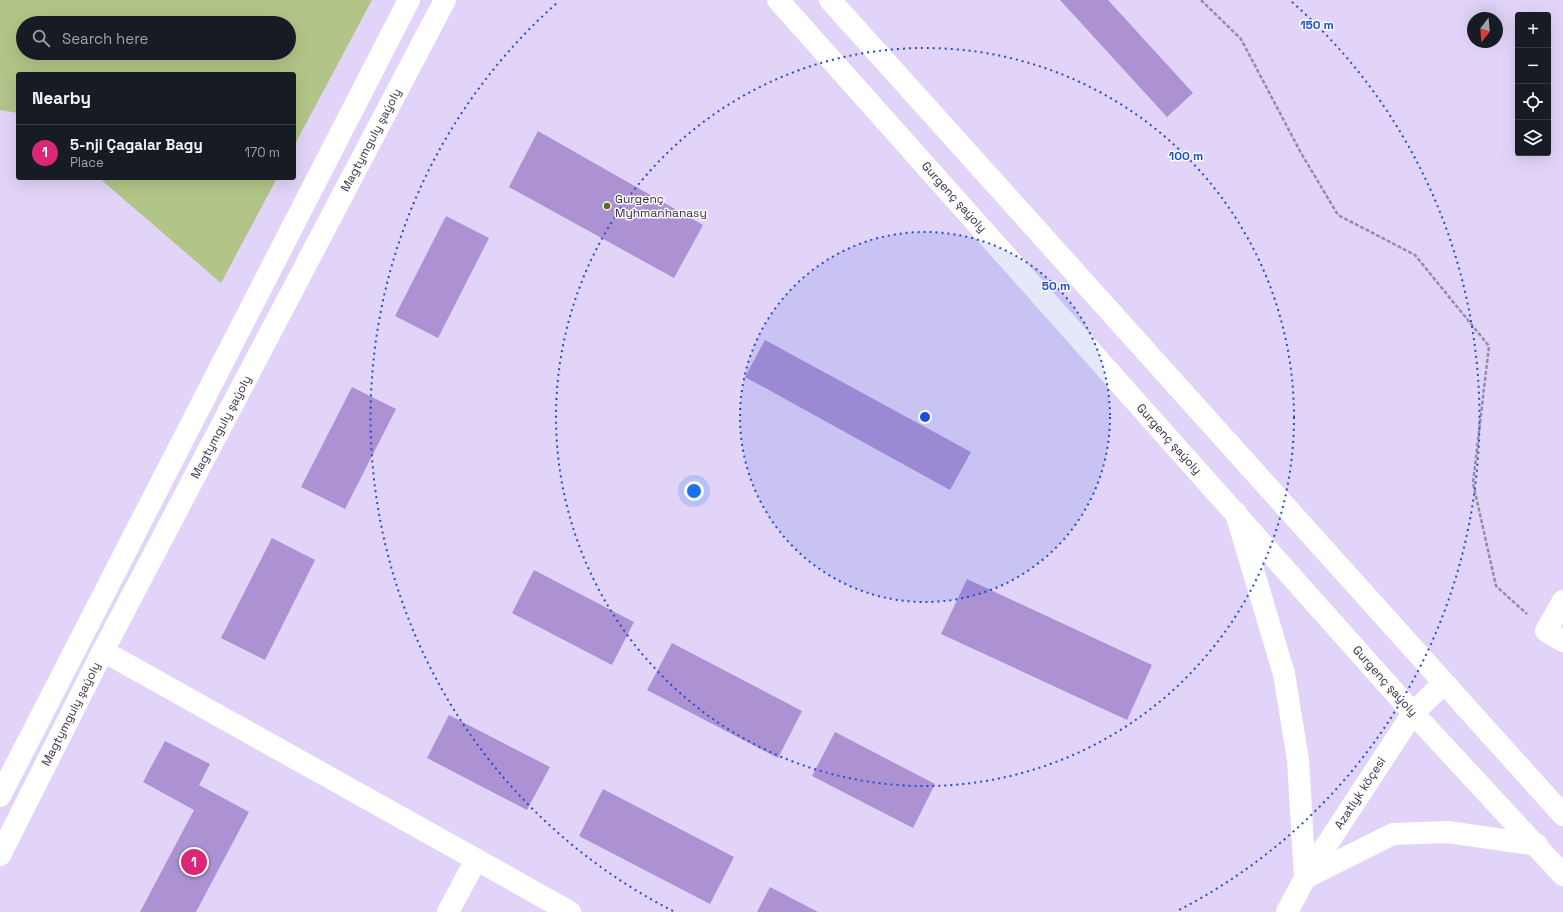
<!DOCTYPE html>
<meta charset="utf-8">
<style>
body{margin:0;font-family:"Space Grotesk",sans-serif;background:#242831;color:#f1f3f6}
.controls{position:absolute;right:12px;top:12px;display:grid;overflow:hidden;border-radius:4px;box-shadow:0 4px 16px #0002}
.controls button{width:36px;height:36px;display:grid;place-items:center;padding:0;border:0;border-bottom:1px solid #363941;background:#171b24;color:#f1f3f6;font:20px sans-serif}
.compass{position:absolute;left:1467px;top:12px;width:36px;height:36px;border-radius:50%;background:#171b24;box-shadow:0 4px 16px #0002;rotate:196deg}
.you{position:absolute;left:694px;top:491px;width:14px;height:14px;margin:-10px;border:3px solid #fff;border-radius:50%;background:#1a73e8;box-shadow:0 0 0 6px #1a73e833}
.badge{display:grid;place-items:center;width:26px;height:26px;border-radius:50%;background:#db2777;color:#fff;font-size:13px;font-weight:700}
.pin{position:absolute;translate:-50% -50%;border:2px solid #fff;box-shadow:0 1px 4px #0006}
.list{margin:0;padding:0;list-style:none}
h2{display:flex;justify-content:space-between;align-items:center;height:52px;margin:0;padding:0 16px;font-size:17px}
h2 small{font-size:13px;font-weight:400;color:#9ea1a6}
.list li{display:grid;grid-template-columns:26px 1fr auto;gap:12px;align-items:center;box-sizing:border-box;height:56px;padding:0 16px;border-top:1px solid #363941}
.list b{display:block;font-size:15px;white-space:nowrap}
.list p{margin:0;font-size:13px;white-space:nowrap;color:#9ea1a6}
.list em{font-size:13px;font-style:normal;color:#9ea1a6}
.icon{flex:none;width:22px;height:22px;fill:none;stroke:currentColor;stroke-width:2;stroke-linecap:round;stroke-linejoin:round}
.map{position:relative;flex:none;width:1563px;height:912px;overflow:hidden}
.search{position:absolute;background:#171b24;box-shadow:0 4px 16px #0002;left:16px;top:16px;width:280px;height:44px;display:flex;align-items:center;gap:10px;box-sizing:border-box;padding:0 14px;border-radius:22px;color:#9ea1a6;font-size:15px}
.panel{position:absolute;background:#171b24;box-shadow:0 4px 16px #0002;left:16px;top:72px;width:280px;height:108px;border-radius:4px}
.map>svg:first-child{display:block}
.green{fill:#b2c588;fill-rule:evenodd}
.building{fill:#ac92d3}
.lines{fill:none;stroke-linecap:round;stroke-linejoin:round}
.path{stroke:#968ba9;stroke-width:2.5;stroke-dasharray:4 2;stroke-linecap:butt}
.minor{stroke:#fff;stroke-width:22}
.highway{stroke:#fff;stroke-width:22}
.ring{fill:none;stroke:#1d4ed8;stroke-width:2;stroke-dasharray:2 4}
.poi-dot{fill:#5a6d1b;stroke:#fcfcfc;stroke-width:1.5}
.labels{text-anchor:middle;stroke-width:3;stroke-linejoin:round;paint-order:stroke}
.street-label{font-size:12px;fill:#372e44;stroke:#fcfcfc}
.poi-label{font-size:12px;fill:#372e44;stroke:#fcfcfc;text-anchor:start}
.centre{fill:#1d4ed8;stroke:#fcfcfc;stroke-width:2}
.ring-label{font-size:12px;text-anchor:middle;font-weight:bold;fill:#1d4ed8;stroke:#fcfcfc;stroke-width:3;stroke-linejoin:round;paint-order:stroke}
</style>
<div class="map">
<svg width="1563" height="912" viewBox="0 0 1563 912">
<rect width="100%" height="100%" fill="#e1d4f8"/>
<g class="green">
<path d="M0,0H372L294,146V74H18V113L0,110ZM23,23H289V53H23Z"/>
<polygon points="99,178 277,178 221,283"/>
</g>
<g class="building">
<polygon points="1060,0 1108,0 1193,93 1167,117"/>
<polygon points="538,131 703,225 674,278 509,187"/>
<polygon points="446,216 489,238 438,338 395,316"/>
<polygon points="765,340 971,452 950,490 745,377"/>
<polygon points="352,387 396,409 345,509 301,487"/>
<polygon points="272,538 315,560 265,660 221,638"/>
<polygon points="534,570 634,622 612,665 512,613"/>
<polygon points="967,579 1152,665 1127,720 941,634"/>
<polygon points="672,643 802,711 778,758 647,690"/>
<polygon points="449,715 550,767 527,810 427,758"/>
<polygon points="835,732 935,784 913,828 812,776"/>
<polygon points="165,741 210,764 199,785 249,812 196,912 140,912 194,810 143,782"/>
<polygon points="603,789 734,857 710,904 579,836"/>
<polygon points="770,887 818,912 757,912"/>
</g>
<g class="lines">
<polyline class="path" points="1201,0 1241,39 1301,153 1338,215 1415,255 1489,346 1473,483 1496,586 1527,614"/>
<g class="minor">
<polyline points="1236,513 1284,674 1298,760 1305,878 1393,834 1448,832 1537,845"/>
<polyline points="1563,601 1546,631 1563,641"/>
<polyline points="103,651 570,912"/>
<polyline points="0,796 409,0"/>
<polyline points="0,855 103,651 445,0"/>
<polyline points="448,912 476,860"/>
<polyline points="1287,912 1305,878 1413,713 1444,683"/>
</g>
<g class="highway">
<polyline points="778,0 1413,713 1563,875"/>
<polyline points="830,0 1563,815"/>
</g>
</g>
<circle cx="925" cy="417" r="185" fill="#1d4ed8" fill-opacity=".12"/>
<g class="ring">
<circle cx="925" cy="417" r="185"/>
<circle cx="925" cy="417" r="369"/>
<path d="M673 911A554 554 0 0 1 558 2M1292 2A554 554 0 0 1 1177 911"/>
</g>
<circle class="poi-dot" cx="607" cy="206" r="4"/>
<g class="labels">
<g class="street-label">
<text transform="translate(371 140) rotate(-62)" y="4">Magtymguly şaýoly</text>
<text transform="translate(954 197) rotate(48)" y="4">Gurgenç şaýoly</text>
<text transform="translate(221 427) rotate(-62)" y="4">Magtymguly şaýoly</text>
<text transform="translate(1169 439) rotate(48)" y="4">Gurgenç şaýoly</text>
<text transform="translate(1385 681) rotate(48)" y="4">Gurgenç şaýoly</text>
<text transform="translate(71 714) rotate(-63)" y="4">Magtymguly şaýoly</text>
<text transform="translate(1360 793) rotate(-57)" y="4">Azatlyk köçesi</text>
</g>
<g class="poi-label">
<text x="615" y="203">Gurgenç<tspan x="615" dy="14">Myhmanhanasy</tspan></text>
</g>
</g>
<circle cx="925" cy="417" r="6" class="centre"/>
<g class="ring-label">
<text x="1317" y="29">150 m</text>
<text x="1186" y="160">100 m</text>
<text x="1056" y="290">50 m</text>
</g>
</svg>
<div class="controls">
<button>+</button>
<button>−</button>
<button><svg class="icon" aria-label="locate" viewBox="0 0 24 24"><circle cx="12" cy="12" r="6"/><path d="M12 2v4M12 18v4M2 12h4M18 12h4"/></svg></button>
<button><svg class="icon" aria-label="layers" viewBox="0 0 24 24"><path d="M12 4l9 5-9 5-9-5zM3 14l9 5 9-5"/></svg></button>
</div>
<svg class="compass" viewBox="-18 -18 36 36"><path d="M0-13l5 13h-10z" fill="#e53935"/><path d="M0 13l5-13h-10z" fill="#9ea1a6"/></svg>
<div class="you"></div>
<div class="pin badge" style="left:194px;top:862px">1</div>
<div class="search"><svg class="icon" aria-label="search" viewBox="0 0 24 24"><circle cx="10" cy="10" r="6"/><path d="M15 15l6 6"/></svg>Search here</div>
<section class="panel">
<h2>Nearby<small></small></h2>
<ul class="list">
<li><span class="badge">1</span><div><b>5-nji Çagalar Bagy</b><p>Place</p></div><em>170 m</em></li>
</ul>
</section>
</div>
